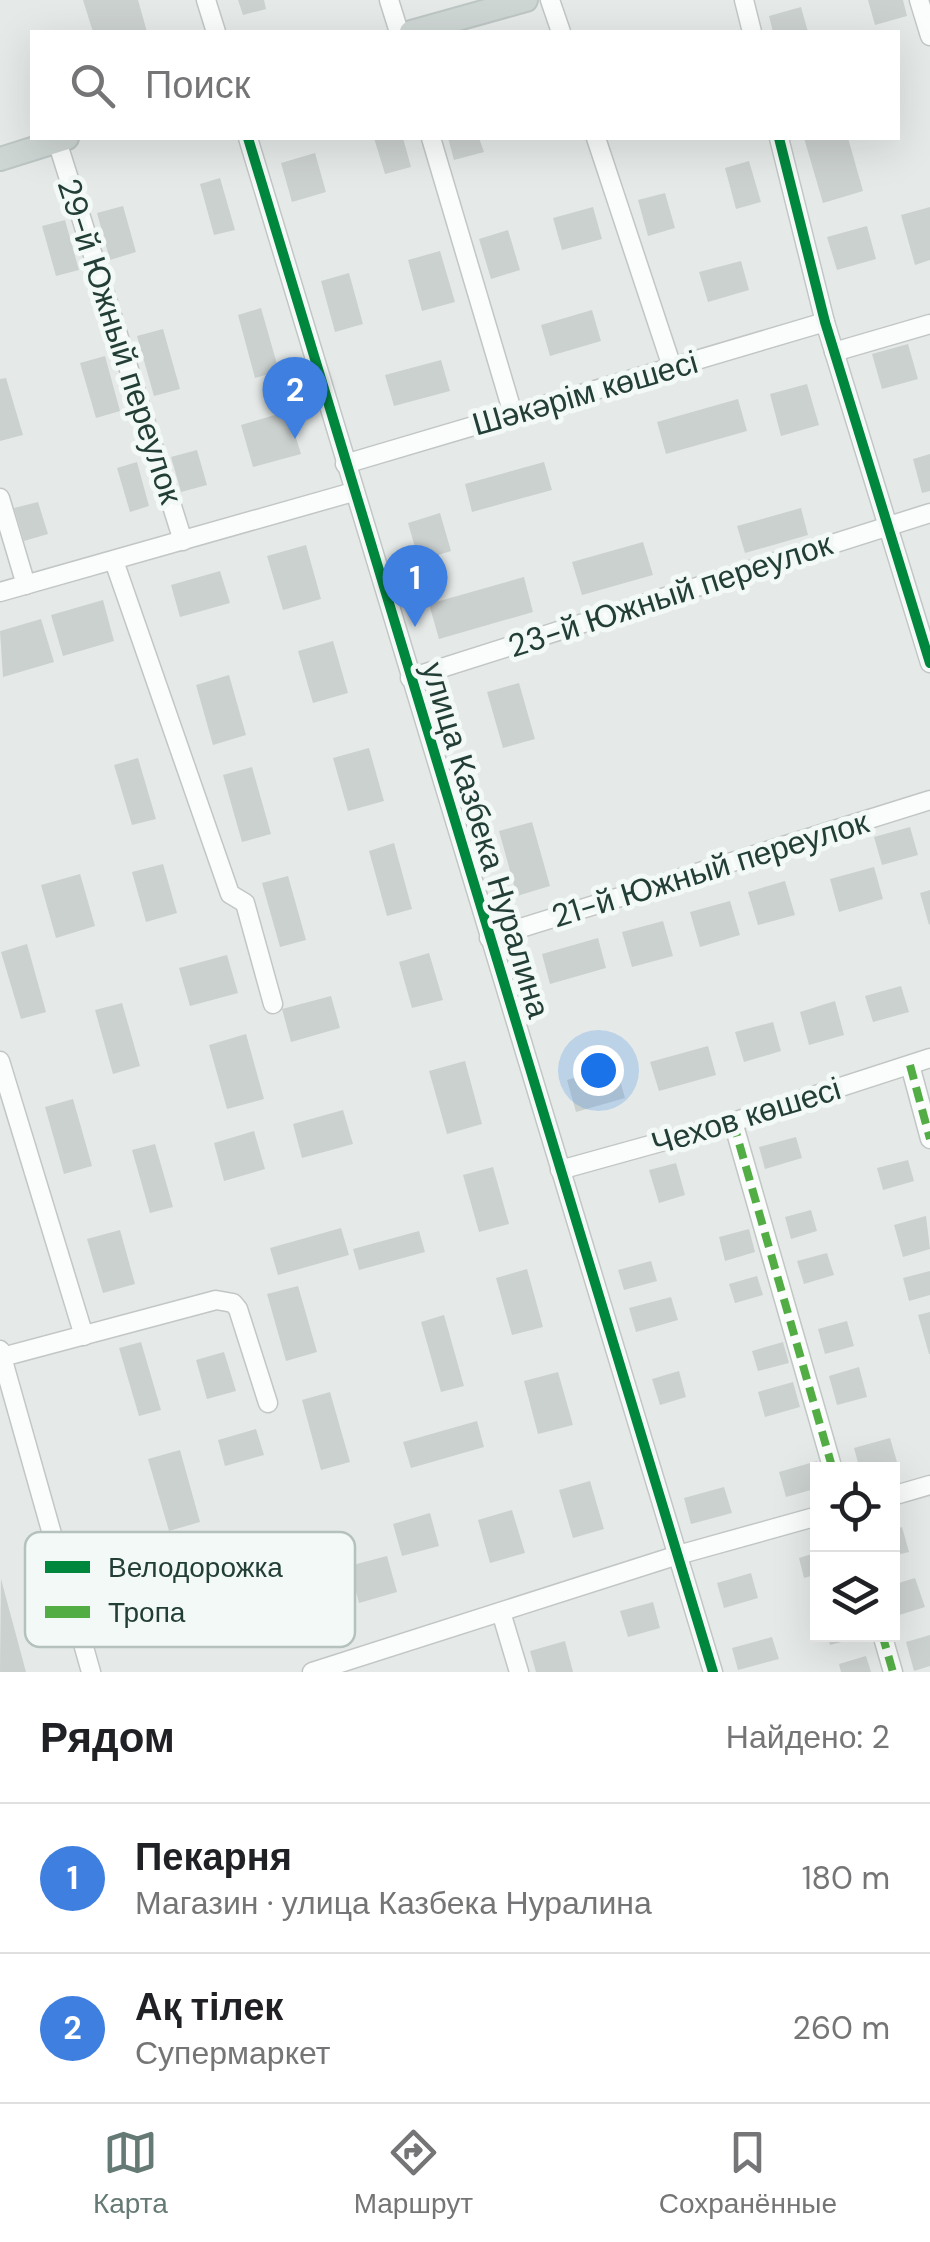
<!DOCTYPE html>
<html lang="ru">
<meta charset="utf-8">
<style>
body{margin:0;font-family:"DM Sans",sans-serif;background:#f6f6f6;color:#202124}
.controls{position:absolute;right:30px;bottom:30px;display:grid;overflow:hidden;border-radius:0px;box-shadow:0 10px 40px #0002}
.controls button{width:90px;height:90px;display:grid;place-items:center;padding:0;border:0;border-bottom:2px solid #e0e0e0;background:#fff;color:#202124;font:50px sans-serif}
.you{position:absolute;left:598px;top:1070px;width:35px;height:35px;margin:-25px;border:8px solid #fff;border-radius:50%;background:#1a73e8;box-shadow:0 0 0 15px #1a73e833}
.badge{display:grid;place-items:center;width:65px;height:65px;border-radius:50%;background:#667a75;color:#fff;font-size:32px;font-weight:700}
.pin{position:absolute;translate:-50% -82px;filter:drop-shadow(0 2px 5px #0008)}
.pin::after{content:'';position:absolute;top:52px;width:35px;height:30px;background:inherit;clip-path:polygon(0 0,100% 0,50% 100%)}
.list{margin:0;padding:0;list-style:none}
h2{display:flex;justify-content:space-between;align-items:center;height:130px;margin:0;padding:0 40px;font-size:42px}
h2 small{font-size:32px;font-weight:400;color:#757577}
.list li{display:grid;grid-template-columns:65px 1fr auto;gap:30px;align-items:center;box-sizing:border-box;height:150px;padding:0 40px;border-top:2px solid #e0e0e0}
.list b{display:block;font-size:38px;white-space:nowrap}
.list p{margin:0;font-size:32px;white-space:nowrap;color:#757577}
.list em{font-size:32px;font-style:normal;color:#757577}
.icon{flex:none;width:55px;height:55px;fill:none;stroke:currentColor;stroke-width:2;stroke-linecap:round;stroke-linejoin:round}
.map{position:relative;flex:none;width:930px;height:1672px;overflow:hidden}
.search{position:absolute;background:#fff;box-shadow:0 10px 40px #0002;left:30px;right:30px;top:30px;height:110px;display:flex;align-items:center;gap:25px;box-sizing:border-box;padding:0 35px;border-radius:0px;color:#757577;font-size:38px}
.sheet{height:430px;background:#fff}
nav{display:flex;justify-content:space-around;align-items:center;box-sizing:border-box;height:140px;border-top:2px solid #e0e0e0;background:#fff;font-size:28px;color:#757577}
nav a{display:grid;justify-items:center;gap:5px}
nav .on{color:#667a75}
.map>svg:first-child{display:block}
.building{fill:#cbd1cf}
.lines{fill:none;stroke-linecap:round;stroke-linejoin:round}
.minor-casing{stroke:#c2c7c5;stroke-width:21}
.major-casing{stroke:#bdc6c4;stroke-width:26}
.minor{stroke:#fbfcfc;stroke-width:18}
.major{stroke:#ced6d4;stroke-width:22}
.quiet{stroke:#53ad45;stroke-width:8;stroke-dasharray:15 8;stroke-linecap:butt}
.cycleway-casing{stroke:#f3f9f6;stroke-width:16}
.cycleway{stroke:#00873e;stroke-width:10}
.labels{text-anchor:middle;stroke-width:10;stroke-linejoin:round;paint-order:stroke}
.street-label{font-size:32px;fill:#223e37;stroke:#f3f9f6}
.key{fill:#f3f9f6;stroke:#b4c1bd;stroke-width:2.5}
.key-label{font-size:28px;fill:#223e37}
</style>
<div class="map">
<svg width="930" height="1672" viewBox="0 0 930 1672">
<rect width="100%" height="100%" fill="#e5eae8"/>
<g class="building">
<polygon points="83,0 138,0 147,32 93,32"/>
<polygon points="238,0 264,0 266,9 243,15"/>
<polygon points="868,0 903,0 907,16 875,25"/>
<polygon points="801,7 808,32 773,32 769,16"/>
<polygon points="374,138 403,138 411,167 385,174"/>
<polygon points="448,138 479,138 484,152 454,160"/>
<polygon points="804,138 848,138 863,191 823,203"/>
<polygon points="315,153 326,192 292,202 281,163"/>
<polygon points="749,161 761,202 736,209 725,168"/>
<polygon points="220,178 235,230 214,235 200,184"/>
<polygon points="665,193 675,228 648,236 638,200"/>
<polygon points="123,206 136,252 110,260 97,213"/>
<polygon points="593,207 602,239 562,250 553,218"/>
<polygon points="930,207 930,260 915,265 901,215"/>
<polygon points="65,220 79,270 56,276 42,226"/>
<polygon points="867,226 876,259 837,270 827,237"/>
<polygon points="508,230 520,270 491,279 479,239"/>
<polygon points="440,251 455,302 422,311 408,260"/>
<polygon points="741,261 749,290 708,302 699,272"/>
<polygon points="349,273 363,324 335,332 321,281"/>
<polygon points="261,308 279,371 255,378 238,315"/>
<polygon points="592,310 601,341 550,356 541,325"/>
<polygon points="163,329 180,389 154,396 137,336"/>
<polygon points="908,344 918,379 882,389 872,354"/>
<polygon points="105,356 120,411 96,418 80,363"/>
<polygon points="441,360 450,391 394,406 385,375"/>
<polygon points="6,378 23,435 0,441 0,379"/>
<polygon points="807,384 819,425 781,436 770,394"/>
<polygon points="738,399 747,431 666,454 657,422"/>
<polygon points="288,411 301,454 253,467 241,425"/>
<polygon points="197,450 207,485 181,492 171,457"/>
<polygon points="930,454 930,491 922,493 913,459"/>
<polygon points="137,462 149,506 130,512 117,468"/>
<polygon points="544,462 552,490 472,512 465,484"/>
<polygon points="38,502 48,534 24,541 14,508"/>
<polygon points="801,508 808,535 745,553 737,526"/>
<polygon points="440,513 451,551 419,561 408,523"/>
<polygon points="643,542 653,575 582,595 572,562"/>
<polygon points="306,545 321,599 283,610 267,556"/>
<polygon points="220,571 230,603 180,617 171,585"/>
<polygon points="524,577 533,612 439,639 429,604"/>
<polygon points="103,600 114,641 63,656 51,615"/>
<polygon points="41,619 54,662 3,677 0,631"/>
<polygon points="333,641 348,693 313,703 298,651"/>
<polygon points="229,675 246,735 213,745 196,685"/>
<polygon points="519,683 535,739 503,748 487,692"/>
<polygon points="369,748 384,801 348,811 333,758"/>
<polygon points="138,758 156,819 132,825 114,765"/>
<polygon points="252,767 271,834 242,842 223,775"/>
<polygon points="532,822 550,886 517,896 499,831"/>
<polygon points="910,827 918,855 882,865 874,837"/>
<polygon points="394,843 412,909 387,916 369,851"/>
<polygon points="163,864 177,913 146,922 132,872"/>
<polygon points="874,867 883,899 839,912 830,879"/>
<polygon points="80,874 95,926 56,938 41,885"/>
<polygon points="288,876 306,940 280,947 262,883"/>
<polygon points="785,881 795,915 758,925 748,892"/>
<polygon points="930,890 930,924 929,925 920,893"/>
<polygon points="730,901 740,935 700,947 690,912"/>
<polygon points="663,921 673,956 632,967 622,932"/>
<polygon points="598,938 606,968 550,984 542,954"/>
<polygon points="27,944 46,1012 21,1019 1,952"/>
<polygon points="429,953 443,1000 412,1008 399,962"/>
<polygon points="227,955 238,993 190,1006 179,968"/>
<polygon points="901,986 909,1012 873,1022 865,996"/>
<polygon points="331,996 340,1028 291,1042 282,1009"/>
<polygon points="835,1001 844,1035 809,1045 800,1012"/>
<polygon points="122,1003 140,1066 113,1074 95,1010"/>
<polygon points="773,1022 781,1051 744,1062 735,1032"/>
<polygon points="246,1034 264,1099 227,1109 209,1045"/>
<polygon points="708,1046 716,1075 659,1091 650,1062"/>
<polygon points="465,1061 482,1124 447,1134 429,1071"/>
<polygon points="616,1066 625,1098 576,1112 567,1080"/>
<polygon points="73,1099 92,1166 64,1174 45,1107"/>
<polygon points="343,1110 353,1144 302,1158 293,1124"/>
<polygon points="254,1131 265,1169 224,1181 214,1143"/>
<polygon points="796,1137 802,1158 765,1169 759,1147"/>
<polygon points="155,1144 173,1207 150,1213 132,1150"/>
<polygon points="908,1160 914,1181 883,1190 877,1168"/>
<polygon points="676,1163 685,1195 659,1203 649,1170"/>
<polygon points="493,1167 509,1224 479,1232 463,1175"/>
<polygon points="811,1210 817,1231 791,1239 785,1217"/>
<polygon points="926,1216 930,1249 903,1257 894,1225"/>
<polygon points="341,1228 349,1255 278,1275 270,1248"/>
<polygon points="749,1229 755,1252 725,1261 719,1237"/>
<polygon points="120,1230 135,1284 103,1293 87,1239"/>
<polygon points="419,1231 425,1252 359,1270 353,1249"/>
<polygon points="827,1253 834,1275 804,1284 797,1261"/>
<polygon points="651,1261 657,1281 624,1290 618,1270"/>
<polygon points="527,1269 543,1327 512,1335 496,1278"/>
<polygon points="930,1271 930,1295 909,1301 903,1278"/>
<polygon points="757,1276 763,1295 735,1303 729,1284"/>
<polygon points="298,1286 317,1352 286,1361 267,1294"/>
<polygon points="671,1297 678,1320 636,1332 629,1308"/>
<polygon points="930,1312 930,1354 929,1354 918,1315"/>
<polygon points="444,1315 464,1386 441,1392 421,1322"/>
<polygon points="847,1321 854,1346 825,1354 818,1329"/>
<polygon points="141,1342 161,1410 139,1416 119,1348"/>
<polygon points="783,1342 789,1363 758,1371 752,1351"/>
<polygon points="224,1352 236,1391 207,1399 196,1360"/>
<polygon points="859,1367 867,1397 837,1405 829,1376"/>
<polygon points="679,1371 686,1397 660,1405 652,1379"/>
<polygon points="558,1372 573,1425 538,1434 524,1381"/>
<polygon points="793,1382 800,1407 765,1417 758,1392"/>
<polygon points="330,1392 350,1462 321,1470 302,1400"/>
<polygon points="477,1421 484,1447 411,1468 403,1442"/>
<polygon points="256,1429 264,1455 225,1466 218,1440"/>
<polygon points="890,1438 897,1462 860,1470 854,1448"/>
<polygon points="180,1450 200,1522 169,1531 148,1459"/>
<polygon points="817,1461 818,1488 786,1497 779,1472"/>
<polygon points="590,1481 604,1529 573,1538 559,1490"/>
<polygon points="724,1487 732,1513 691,1524 684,1498"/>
<polygon points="512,1510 525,1553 490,1563 478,1520"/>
<polygon points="430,1513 439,1546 402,1556 393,1524"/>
<polygon points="902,1527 909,1552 892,1556 892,1530"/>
<polygon points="818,1552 818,1574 804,1578 799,1558"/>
<polygon points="387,1556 397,1592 359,1603 349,1566"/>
<polygon points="751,1573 758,1598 724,1608 717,1583"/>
<polygon points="915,1578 925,1607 896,1616 892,1585"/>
<polygon points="1,1579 26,1672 0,1672"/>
<polygon points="653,1602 660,1628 628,1637 620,1611"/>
<polygon points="827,1634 864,1634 864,1636 830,1645"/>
<polygon points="930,1635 930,1666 914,1671 906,1642"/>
<polygon points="772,1637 779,1659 738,1670 732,1648"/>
<polygon points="565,1641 573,1672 536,1672 530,1651"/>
<polygon points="866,1656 871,1672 841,1672 839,1664"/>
</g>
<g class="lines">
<g class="minor-casing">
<g id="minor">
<polyline points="206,0 216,32"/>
<polyline points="389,0 399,32"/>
<polyline points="550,0 561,32"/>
<polyline points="744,0 752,32"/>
<polyline points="919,0 930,36"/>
<polyline points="248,138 713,1672"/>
<polyline points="431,138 513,414"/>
<polyline points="596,138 672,367"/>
<polyline points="779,138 825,322 930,663"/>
<polyline points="57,141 183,541"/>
<polyline points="834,352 930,324"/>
<polyline points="345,464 825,322"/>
<polyline points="0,498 26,585"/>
<polyline points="114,561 230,894 245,903 273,1004"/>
<polyline points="0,592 353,492"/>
<polyline points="410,678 930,513"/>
<polyline points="489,938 930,800"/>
<polyline points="0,1061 84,1336"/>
<polyline points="910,1065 930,1139"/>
<polyline points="733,1122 833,1470"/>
<polyline points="560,1170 733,1122 930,1058"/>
<polyline points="0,1350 91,1672"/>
<polyline points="2,1357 216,1300 233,1303 238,1309 268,1403"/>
<polyline points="892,1496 930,1485"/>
<polyline points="501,1612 519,1672"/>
<polyline points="882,1634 893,1672"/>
<polyline points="312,1672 678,1555 818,1516"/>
</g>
</g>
<g class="major-casing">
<g id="major">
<polyline points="411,32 526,0"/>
<polyline points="0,159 67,138"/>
</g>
</g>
<use href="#minor" class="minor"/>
<use href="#major" class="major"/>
<g class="quiet">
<polyline points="910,1065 930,1139"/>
<polyline points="733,1122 833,1470"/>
<polyline points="882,1634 893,1672"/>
</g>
<g class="cycleway-casing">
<g id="cycleway">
<polyline points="248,138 713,1672"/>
<polyline points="779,138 825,322 930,663"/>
</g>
</g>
<use href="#cycleway" class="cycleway"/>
</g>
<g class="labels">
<g class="street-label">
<text transform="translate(120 341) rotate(72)" y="11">29-й Южный переулок</text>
<text transform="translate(585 393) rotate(-16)" y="11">Шәкәрім көшесі</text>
<text transform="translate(670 595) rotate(-18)" y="11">23-й Южный переулок</text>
<text transform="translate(486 840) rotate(73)" y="11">улица Казбека Нуралина</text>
<text transform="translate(710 869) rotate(-17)" y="11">21-й Южный переулок</text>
<text transform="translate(746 1116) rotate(-17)" y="11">Чехов көшесі</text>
</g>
</g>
<rect x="25" y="1532" width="330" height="115" rx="15" class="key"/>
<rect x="45" y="1561" width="45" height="12" fill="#00873e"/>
<rect x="45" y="1606" width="45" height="12" fill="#53ad45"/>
<g class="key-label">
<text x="108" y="1577">Велодорожка</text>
<text x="108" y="1622">Тропа</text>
</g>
</svg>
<div class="controls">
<button><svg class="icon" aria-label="locate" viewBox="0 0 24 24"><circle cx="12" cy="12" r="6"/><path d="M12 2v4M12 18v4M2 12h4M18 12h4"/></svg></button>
<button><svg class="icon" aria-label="layers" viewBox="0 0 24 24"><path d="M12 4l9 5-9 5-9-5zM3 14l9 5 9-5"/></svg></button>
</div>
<div class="you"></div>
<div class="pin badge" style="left:415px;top:627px;background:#3f7fe0">1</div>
<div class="pin badge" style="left:295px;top:439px;background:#3f7fe0">2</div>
<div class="search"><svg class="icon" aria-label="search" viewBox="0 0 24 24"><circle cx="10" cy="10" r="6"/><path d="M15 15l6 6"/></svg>Поиск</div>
</div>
<section class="sheet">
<h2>Рядом<small>Найдено: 2</small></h2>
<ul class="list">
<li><span class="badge" style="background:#3f7fe0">1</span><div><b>Пекарня</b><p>Магазин · улица Казбека Нуралина</p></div><em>180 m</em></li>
<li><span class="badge" style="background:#3f7fe0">2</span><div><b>Ақ тілек</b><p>Супермаркет</p></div><em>260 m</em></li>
</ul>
</section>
<nav>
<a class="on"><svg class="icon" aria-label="map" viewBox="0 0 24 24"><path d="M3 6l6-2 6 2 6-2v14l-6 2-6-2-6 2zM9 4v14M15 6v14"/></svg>Карта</a>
<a><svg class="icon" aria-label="directions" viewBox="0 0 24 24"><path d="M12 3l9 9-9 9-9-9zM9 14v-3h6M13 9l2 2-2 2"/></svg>Маршрут</a>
<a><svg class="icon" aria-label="saved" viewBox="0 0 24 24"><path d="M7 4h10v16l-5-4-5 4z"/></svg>Сохранённые</a>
</nav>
